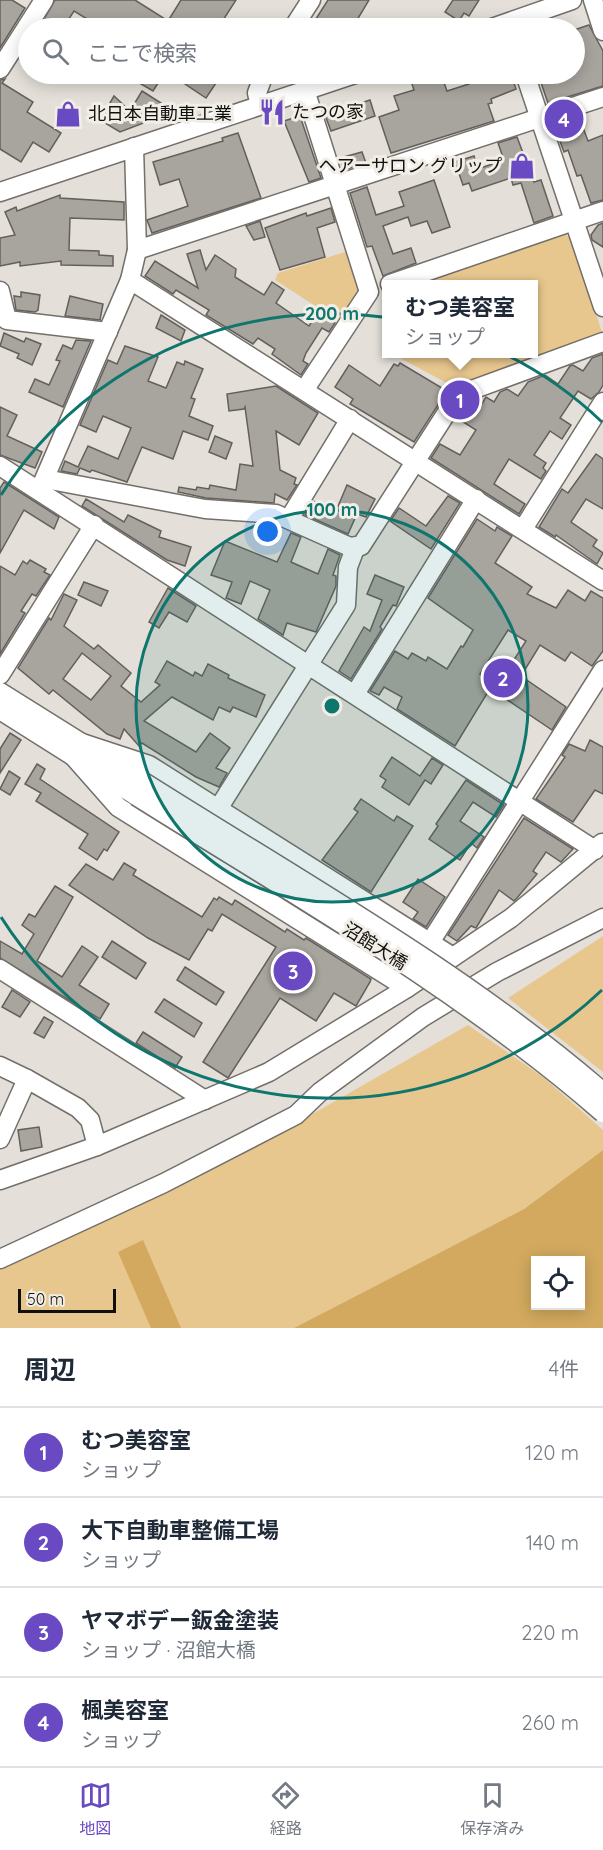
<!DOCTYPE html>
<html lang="ja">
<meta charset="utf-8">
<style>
body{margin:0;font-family:Quicksand,"Noto Sans JP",sans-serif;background:#f6f6f7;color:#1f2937}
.controls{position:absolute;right:18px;bottom:18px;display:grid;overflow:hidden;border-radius:0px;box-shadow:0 3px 15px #0003}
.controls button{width:54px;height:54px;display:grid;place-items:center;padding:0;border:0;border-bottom:2px solid #e0e1e3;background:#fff;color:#1f2937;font:30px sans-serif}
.scale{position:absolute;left:18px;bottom:15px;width:98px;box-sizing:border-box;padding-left:6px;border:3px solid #12100e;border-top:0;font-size:16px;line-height:21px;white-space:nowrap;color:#12100e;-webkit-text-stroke:4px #f1ede7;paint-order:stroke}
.you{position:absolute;left:268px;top:532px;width:21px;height:21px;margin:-15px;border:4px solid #fff;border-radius:50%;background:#1a73e8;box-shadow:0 0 0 9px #1a73e833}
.badge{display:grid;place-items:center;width:39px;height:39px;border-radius:50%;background:#6a4ac3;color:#fff;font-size:20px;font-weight:700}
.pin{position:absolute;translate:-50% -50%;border:3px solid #fff;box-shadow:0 2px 6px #0006}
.popup{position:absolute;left:382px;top:280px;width:156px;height:78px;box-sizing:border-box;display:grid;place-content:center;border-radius:0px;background:#fff;filter:drop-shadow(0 2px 4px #0005);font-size:20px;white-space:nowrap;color:#747a83}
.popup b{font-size:22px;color:#1f2937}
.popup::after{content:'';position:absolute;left:50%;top:100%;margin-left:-12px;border:12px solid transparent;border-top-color:#fff}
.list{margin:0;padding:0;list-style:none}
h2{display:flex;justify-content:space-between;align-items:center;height:78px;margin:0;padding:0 24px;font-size:26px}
h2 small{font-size:20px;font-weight:400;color:#747a83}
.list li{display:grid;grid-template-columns:39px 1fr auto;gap:18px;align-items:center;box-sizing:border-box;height:90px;padding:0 24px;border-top:2px solid #e0e1e3}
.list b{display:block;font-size:22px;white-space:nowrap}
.list p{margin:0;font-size:20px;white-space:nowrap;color:#747a83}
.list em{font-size:20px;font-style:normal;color:#747a83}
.icon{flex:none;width:33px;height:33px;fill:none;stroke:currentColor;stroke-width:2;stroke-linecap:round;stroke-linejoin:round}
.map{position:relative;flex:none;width:603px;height:1328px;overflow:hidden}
.search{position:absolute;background:#fff;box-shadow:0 3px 15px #0003;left:18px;right:18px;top:18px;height:66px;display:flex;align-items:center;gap:15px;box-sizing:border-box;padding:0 21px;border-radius:33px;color:#747a83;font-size:22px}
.sheet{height:438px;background:#fff}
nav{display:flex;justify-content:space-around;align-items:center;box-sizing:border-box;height:84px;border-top:2px solid #e0e1e3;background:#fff;font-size:16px;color:#747a83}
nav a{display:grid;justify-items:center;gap:3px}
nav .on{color:#6a4ac3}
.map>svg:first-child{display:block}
.green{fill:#e8c78e}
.water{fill:#d2a95e;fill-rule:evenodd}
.building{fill:#a8a49e;stroke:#63605b;stroke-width:1.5;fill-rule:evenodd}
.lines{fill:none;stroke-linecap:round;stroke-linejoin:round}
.minor-casing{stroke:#736f6a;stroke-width:21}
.minor{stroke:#fff;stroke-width:18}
.minor-bridge-casing{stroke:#736f6a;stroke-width:21;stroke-linecap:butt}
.minor-bridge{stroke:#fff;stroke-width:18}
.ring{fill:none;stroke:#0f766e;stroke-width:3}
.labels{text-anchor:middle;stroke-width:6;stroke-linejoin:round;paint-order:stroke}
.poi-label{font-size:18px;fill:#12100e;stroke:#f1ede7;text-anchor:start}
.street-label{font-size:18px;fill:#12100e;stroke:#f1ede7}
.centre{fill:#0f766e;stroke:#f1ede7;stroke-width:3}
.ring-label{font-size:18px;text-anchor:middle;font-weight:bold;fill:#0f766e;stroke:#f1ede7;stroke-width:6;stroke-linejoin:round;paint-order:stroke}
</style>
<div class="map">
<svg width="603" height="1328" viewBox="0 0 603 1328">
<rect width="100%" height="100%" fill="#e4e0d9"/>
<g class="green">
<polygon points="559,231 571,238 603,335 458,389 400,358 398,354 534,354 534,284 406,284"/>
<polygon points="348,251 360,291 340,322 275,280 278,273"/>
<polygon points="603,936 603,1072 508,998"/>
<polygon points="468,1025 543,1077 603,1130 603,1150 524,1209 294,1328 0,1328 0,1266 178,1182 309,1116"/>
</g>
<g class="water">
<path d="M603,1150V1328H294L524,1209ZM536,1260H580V1306H536Z"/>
<polygon points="143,1240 181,1328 151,1328 118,1252"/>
</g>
<g class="building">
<polygon points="0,0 12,0 25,8 0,48"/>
<polygon points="55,0 135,0 168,21 181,0 236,0 218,28 102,28 74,11 63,28 39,28"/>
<polygon points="328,0 369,0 357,20 372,28 318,28 312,25"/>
<polygon points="453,0 479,0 469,16 464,13 459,21 445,12"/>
<polygon points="589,25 603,51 603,86 548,103 538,74 574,74 574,30"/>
<polygon points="124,74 164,74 153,91"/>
<polygon points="170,74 222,74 206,98"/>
<polygon points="432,74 441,74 447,91 469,84 465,74 511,74 516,89 491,99 492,103 488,104 494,121 391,153 379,117 399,110 394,96 414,90 411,81"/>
<polygon points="5,79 2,83 33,102 27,112 61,133 49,152 33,142 21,162 0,149 0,80"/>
<polygon points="142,91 161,103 149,121 120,132 100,120 114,96 130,111"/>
<polygon points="370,100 375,116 331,131 325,115"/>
<polygon points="300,116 321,178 309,182 284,121"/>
<polygon points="579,117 588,141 603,135 603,200 591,203 581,175 577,176 568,150 564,152 554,125"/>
<polygon points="238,133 261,198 152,233 147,220 188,206 179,179 160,185 153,162 223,141 222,138"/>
<polygon points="517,137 534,182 541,180 553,216 534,223 521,183 513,185 511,178 472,191 469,183 463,185 455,162 474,156 478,169 504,160 498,143"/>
<polygon points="362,152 366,163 344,170 340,158"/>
<polygon points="434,180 450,227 432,233 427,221 411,226 408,217 383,226 393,254 411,248 416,263 383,276 372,246 367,247 350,193 367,187 376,215 404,206 399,192"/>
<polygon points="60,195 60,198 124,202 124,220 70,218 69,250 99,251 99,255 113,256 113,266 61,265 61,261 20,266 20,262 0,266 0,238 15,235 5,212 16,207 17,211"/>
<polygon points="331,208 335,222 317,228 325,257 280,270 265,228 306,213 307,216"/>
<polygon points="260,221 265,237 254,240 246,226"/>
<polygon points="603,223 603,247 592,240 591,235 598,225"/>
<polygon points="200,250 206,270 215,255 236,269 235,277 264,295 272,282 284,290 276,303 309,326 318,312 335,323 329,332 322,328 306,353 303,361 308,364 301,375 272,354 275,349 258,338 253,344 206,315 209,310 176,290 173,294 145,276 155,261 198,288 187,254"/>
<polygon points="21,292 40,295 38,310 35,312 16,310 14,296 21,297"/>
<polygon points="70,296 103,304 100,320 65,316"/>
<polygon points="161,315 185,330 181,341 156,328"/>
<polygon points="4,333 24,342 26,338 41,344 32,365 17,358 19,354 0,346"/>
<polygon points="76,340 91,341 63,407 29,392 35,379 49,385 60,361 56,360 63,345 72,349"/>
<polygon points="125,346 158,357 148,381 166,388 177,362 184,365 185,361 203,369 191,398 195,399 189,416 213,426 208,440 183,431 173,459 142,447 127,482 92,470 90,472 80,468 77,474 61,471 65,461 78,467 88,446 118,459 131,428 103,416 96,432 80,425 108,360 117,364"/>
<polygon points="603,354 603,385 599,392 591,399 578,391 560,418 571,425 562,439 550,431 534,455 546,463 543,468 546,471 541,479 509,459 498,477 494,484 525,504 519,514 431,458 440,444 460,455 476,430 457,418 465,404 478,410 486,397 494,402 500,392 507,389 518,396 528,382 545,375 558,384 570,366 573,365 583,371 592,358"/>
<polygon points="400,363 447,391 414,442 350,404 353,399 335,387 349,365 380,386 394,364 398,366"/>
<polygon points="276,386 318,413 299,445 276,431 280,470 296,478 294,484 297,485 287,500 275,494 274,503 206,498 178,492 179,487 196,490 197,487 209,489 210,485 236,490 240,464 253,466 245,407 244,409 229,411 227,394"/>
<polygon points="0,407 17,415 7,436 42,452 35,468 0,455"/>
<polygon points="215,436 232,443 226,459 209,452"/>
<polygon points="596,454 603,459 603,509 586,499 571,522 597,540 593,546 603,553 597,564 556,535 555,537 539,527 562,489 568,493"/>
<polygon points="4,482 59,517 54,529 24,510 0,553 0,488"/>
<polygon points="347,485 375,499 366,517 357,514 348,534 305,515 313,501 336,511"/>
<polygon points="448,496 460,503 431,549 390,521 399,508 426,526"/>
<polygon points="86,499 124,522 128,515 161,531 159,537 191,547 185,566 167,560 82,506"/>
<polygon points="477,519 495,531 497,527 512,536 495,563 532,587 527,594 556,608 568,590 585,601 591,591 603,598 603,651 592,666 571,652 565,661 540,645 521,676 566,707 552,730 494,691 526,641 508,630 480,674 494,682 455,746 397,709 402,697 384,687 379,695 370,691 395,651 408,659 412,653 426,661 428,657 447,669 461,646 463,647 473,630 428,598"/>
<polygon points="291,533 301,537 291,562 318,574 328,549 340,555 333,575 336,576 336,586 316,632 287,623 283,635 258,619 270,590 250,581 241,604 226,598 232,582 211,575 225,541 277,562"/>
<polygon points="30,560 46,569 44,572 50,575 36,596 32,594 21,611 25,613 0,654 0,566 15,575 23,561 27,564"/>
<polygon points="375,575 404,587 396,606 393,605 380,627 382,629 351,679 339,671 364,627 370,631 382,600 367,594"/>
<polygon points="84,582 108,591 101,606 78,595"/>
<polygon points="168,588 196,606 187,622 169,612 159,628 149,622"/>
<path d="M64,594L77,600L64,626L94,649L98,645L131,673L121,686L141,702L160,685L155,682L167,661L193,676L195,672L202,676L208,664L229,675L228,678L265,695L256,717L233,707L230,712L219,707L213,720L172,697L144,721L196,752L210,733L230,748L216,768L227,773L219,787L196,777L142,743L139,746L124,729L120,739L107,734L53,690L49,694L18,668L49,618L51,620ZM82,653L111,676L91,700L63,679Z"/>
<polygon points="10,733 21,740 0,773 0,749"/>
<polygon points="590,740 603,747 603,794 595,790 573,822 536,799 565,757 562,755 569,744 585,751"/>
<polygon points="392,757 420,776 432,758 443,765 431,784 425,780 409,805 382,787 386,780 380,776"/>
<polygon points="37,764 45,769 40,779 119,832 107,851 104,849 97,860 79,848 88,834 36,801 41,793 25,784"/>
<polygon points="9,771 20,778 10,795 0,789"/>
<polygon points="466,780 504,805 496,817 473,802 460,821 484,837 477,848 471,843 460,860 429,839 438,826 436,824"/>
<polygon points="361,799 394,821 397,816 413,826 371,892 322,860 358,812 354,809"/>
<polygon points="524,818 573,849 561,862 546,852 533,871 537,874 517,898 514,901 499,890 476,928 471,926 457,941 448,935"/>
<polygon points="124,863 136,870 133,875 202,917 214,898 217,900 219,897 232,905 235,900 285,932 287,929 304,940 306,938 371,979 370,982 356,1006 334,993 316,1021 280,998 228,1078 203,1062 276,947 222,914 212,931 208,929 189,960 148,938 69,885 86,864 113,880"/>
<polygon points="418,879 445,897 426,927 413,919 418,912 403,902"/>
<polygon points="55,886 73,897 37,961 62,977 82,946 98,957 79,985 109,1004 100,1019 0,958 0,941 22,954 34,934 22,925 29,914 35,917"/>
<polygon points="112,941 146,963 136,979 102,957"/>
<polygon points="185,967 224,992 216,1005 177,980"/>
<polygon points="12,990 30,1002 20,1017 2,1007"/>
<polygon points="164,999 202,1023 194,1037 155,1012"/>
<polygon points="44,1017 53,1022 44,1038 34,1033"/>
<polygon points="143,1032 182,1057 175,1068 136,1043"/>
<polygon points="39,1127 42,1147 21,1151 18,1130"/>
</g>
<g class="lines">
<g class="minor-casing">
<g id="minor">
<polyline points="593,0 603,31"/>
<polyline points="293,28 311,0"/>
<polyline points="492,28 572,0"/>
<polyline points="0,69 44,0"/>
<polyline points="525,74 603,307"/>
<polyline points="260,105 257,93 264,74"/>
<polyline points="0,192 355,74"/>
<polyline points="137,250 603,97"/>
<polyline points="130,280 603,581"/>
<polyline points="390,284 603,211"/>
<polyline points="0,291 7,320 108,332"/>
<polyline points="305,389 369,292 305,90"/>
<polyline points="0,466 595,850"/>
<polyline points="45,479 205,509 276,514 350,547 361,546 458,395 603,342"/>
<polyline points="40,489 130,280 137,250 134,147"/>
<polyline points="289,519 350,419"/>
<polyline points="523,529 603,402"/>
<polyline points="0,675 94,525"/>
<polyline points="0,692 144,782"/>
<polyline points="355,694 476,499"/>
<polyline points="0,710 136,796"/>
<polyline points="79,742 149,765 453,957"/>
<polyline points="73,756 118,807 407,988"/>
<polyline points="218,809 346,605 348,567 356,546"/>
<polyline points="429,944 603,670"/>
<polyline points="0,969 205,1100"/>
<polyline points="0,1066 27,1079"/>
<polyline points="0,1139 27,1079 78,1108 90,1120 97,1146"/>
<polyline points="0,1180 97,1146 269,1072 407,988 511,918 602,843"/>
<polyline points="0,1259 164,1183 296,1115 320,1092 423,1017 497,972 603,918"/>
</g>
</g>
<use href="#minor" class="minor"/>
<g class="minor-bridge-casing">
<g id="minor-bridge">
<path d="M144,782C297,879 466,973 603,1092"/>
<path d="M136,796C295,896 461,989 603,1113"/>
</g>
</g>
<use href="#minor-bridge" class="minor-bridge"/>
</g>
<circle cx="332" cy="706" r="196" fill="#0f766e" fill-opacity=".12"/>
<g class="ring">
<circle cx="332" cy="706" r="196"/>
<path d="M602 990A392 392 0 0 1 1 917M1 495A392 392 0 0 1 602 422"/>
</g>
<defs>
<g id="restaurant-bare" transform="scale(2.07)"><path d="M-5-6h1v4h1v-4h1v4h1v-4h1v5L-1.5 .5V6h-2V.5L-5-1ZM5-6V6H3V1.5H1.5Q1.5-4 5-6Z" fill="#6a4ac3" stroke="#f1ede7" stroke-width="2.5" paint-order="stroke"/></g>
<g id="shop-bare" transform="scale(2.07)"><path d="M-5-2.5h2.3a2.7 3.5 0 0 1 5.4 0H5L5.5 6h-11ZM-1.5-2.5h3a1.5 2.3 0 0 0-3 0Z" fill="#6a4ac3" stroke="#f1ede7" stroke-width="2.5" paint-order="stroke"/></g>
</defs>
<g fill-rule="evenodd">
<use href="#restaurant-bare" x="272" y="112"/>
<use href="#shop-bare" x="68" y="114"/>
<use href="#shop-bare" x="522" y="166"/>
</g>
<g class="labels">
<g class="poi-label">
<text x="292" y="118">たつの家</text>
<text x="88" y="120">北日本自動車工業</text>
<text x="502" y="172" text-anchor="end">ヘアーサロン グリップ</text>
</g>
<g class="street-label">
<text transform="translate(375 946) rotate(32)" y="6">沼館大橋</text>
</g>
</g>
<circle cx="332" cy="706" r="9" class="centre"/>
<g class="ring-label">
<text x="332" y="320">200 m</text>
<text x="332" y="516">100 m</text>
</g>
</svg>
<div class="controls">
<button><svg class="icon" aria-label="locate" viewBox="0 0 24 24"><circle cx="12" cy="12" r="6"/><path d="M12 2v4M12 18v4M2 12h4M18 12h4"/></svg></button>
</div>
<div class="scale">50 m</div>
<div class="you"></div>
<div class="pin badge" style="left:460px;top:400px">1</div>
<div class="popup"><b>むつ美容室</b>ショップ</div>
<div class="pin badge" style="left:503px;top:678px">2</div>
<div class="pin badge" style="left:293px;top:971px">3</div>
<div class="pin badge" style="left:564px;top:119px">4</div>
<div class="search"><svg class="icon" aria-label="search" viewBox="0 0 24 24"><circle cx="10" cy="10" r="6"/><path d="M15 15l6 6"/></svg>ここで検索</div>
</div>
<section class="sheet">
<h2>周辺<small>4件</small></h2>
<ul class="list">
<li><span class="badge">1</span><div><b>むつ美容室</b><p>ショップ</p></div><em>120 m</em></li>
<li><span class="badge">2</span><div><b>大下自動車整備工場</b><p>ショップ</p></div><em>140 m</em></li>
<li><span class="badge">3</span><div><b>ヤマボデー鈑金塗装</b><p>ショップ · 沼館大橋</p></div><em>220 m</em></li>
<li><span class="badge">4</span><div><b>楓美容室</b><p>ショップ</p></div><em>260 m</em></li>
</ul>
</section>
<nav>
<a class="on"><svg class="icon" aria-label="map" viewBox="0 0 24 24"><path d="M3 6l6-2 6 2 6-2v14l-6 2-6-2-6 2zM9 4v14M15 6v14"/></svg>地図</a>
<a><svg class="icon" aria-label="directions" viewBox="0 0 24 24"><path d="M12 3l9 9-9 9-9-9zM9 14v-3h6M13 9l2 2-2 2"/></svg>経路</a>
<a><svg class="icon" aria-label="saved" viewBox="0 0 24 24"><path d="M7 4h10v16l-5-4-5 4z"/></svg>保存済み</a>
</nav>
